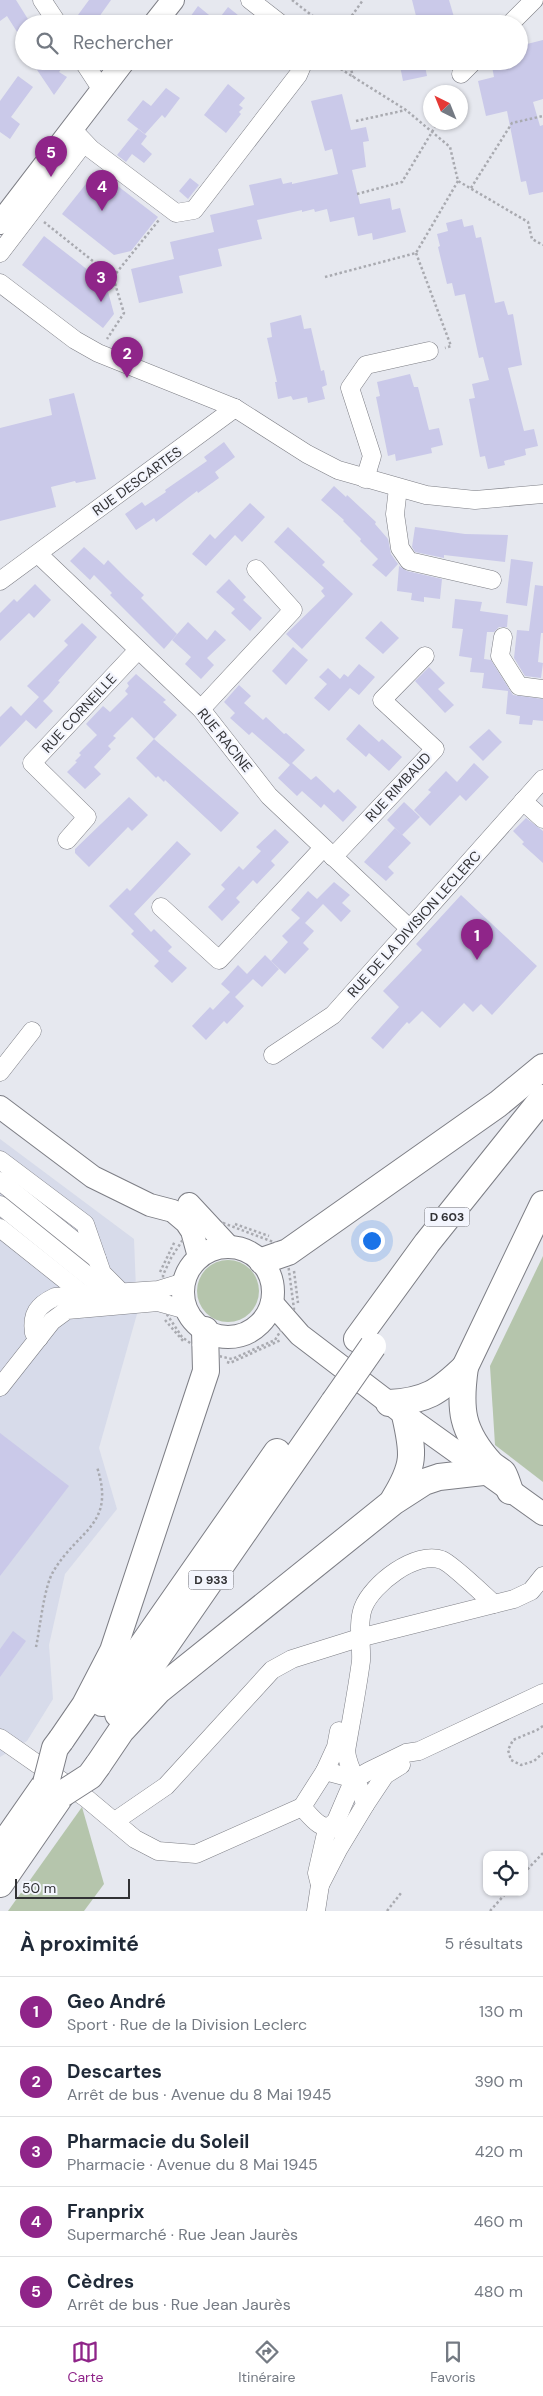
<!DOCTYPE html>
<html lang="fr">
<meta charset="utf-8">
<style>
body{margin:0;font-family:"DM Sans",sans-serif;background:#f2f2f3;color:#1f2937}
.controls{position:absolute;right:15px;bottom:15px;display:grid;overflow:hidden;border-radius:10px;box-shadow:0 1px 4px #0004}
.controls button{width:45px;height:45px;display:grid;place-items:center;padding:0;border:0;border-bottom:1px solid #e0e1e3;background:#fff;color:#1f2937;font:25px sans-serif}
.compass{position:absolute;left:423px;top:85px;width:45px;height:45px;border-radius:50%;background:#fff;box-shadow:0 1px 4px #0004;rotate:317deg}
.scale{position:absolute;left:15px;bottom:12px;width:115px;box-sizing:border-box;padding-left:5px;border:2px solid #323235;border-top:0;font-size:14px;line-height:18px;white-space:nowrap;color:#323235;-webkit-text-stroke:4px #f3f5fd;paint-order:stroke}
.you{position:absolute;left:371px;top:1240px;width:18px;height:18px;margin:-12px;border:4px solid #fff;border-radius:50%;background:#1a73e8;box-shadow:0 0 0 8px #1a73e833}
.badge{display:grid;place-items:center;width:32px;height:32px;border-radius:50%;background:#8f2589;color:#fff;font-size:16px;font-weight:700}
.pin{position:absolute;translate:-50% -41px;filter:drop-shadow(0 1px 2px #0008)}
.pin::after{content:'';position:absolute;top:26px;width:18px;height:15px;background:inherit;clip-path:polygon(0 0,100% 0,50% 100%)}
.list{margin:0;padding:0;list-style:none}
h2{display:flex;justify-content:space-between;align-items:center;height:65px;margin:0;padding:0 20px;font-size:21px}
h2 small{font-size:16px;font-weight:400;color:#747a83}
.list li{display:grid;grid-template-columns:32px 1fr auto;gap:15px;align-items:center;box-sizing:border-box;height:70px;padding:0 20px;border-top:1px solid #e0e1e3}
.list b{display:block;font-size:19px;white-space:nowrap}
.list p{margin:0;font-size:16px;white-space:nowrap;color:#747a83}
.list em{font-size:16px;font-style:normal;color:#747a83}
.icon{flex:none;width:28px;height:28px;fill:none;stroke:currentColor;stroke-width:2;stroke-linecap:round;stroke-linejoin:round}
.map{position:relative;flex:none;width:543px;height:1911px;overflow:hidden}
.search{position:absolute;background:#fff;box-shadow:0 1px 4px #0004;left:15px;right:15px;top:15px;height:55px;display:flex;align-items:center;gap:12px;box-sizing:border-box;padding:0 18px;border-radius:28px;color:#747a83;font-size:19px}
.sheet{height:415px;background:#fff}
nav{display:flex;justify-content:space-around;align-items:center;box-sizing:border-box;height:70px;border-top:1px solid #e0e1e3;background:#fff;font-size:14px;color:#747a83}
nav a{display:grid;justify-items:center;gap:2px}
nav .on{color:#8f2589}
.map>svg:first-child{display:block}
.built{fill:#d7dbea}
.green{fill:#b5c5ac}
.building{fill:#cac9e9}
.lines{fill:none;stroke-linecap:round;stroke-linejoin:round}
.minor-casing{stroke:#7d7e85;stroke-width:19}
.major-casing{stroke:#7d7e85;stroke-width:24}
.highway-casing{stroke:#7d7e85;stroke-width:28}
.path{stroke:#a9aab0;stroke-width:2.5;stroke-dasharray:2.5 2.5;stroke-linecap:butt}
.minor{stroke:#fff;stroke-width:18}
.major{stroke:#fff;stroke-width:22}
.highway{stroke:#fff;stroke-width:26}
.highway-bridge-casing{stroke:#7d7e85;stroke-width:28;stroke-linecap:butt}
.highway-bridge{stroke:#fff;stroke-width:26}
.labels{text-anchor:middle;stroke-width:4.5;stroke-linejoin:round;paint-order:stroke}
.shield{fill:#f3f5fd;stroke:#6c6c71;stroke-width:1}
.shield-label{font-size:12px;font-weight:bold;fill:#323235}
.street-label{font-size:14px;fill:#323235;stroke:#f3f5fd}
</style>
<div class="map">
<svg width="543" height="1911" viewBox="0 0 543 1911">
<rect width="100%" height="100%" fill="#e6e8ef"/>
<polygon class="built" points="0,1139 134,1239 137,1314 99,1448 117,1509 65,1574 49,1645 53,1699 27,1741 0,1757"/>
<g class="green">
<polygon points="543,1256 543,1482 495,1445 490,1366"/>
<circle cx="228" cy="1291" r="31"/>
<polygon points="82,1807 104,1884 84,1911 8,1911"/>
</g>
<g class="building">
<polygon points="0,0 16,0 31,24 24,24 24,43 7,16 0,21"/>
<polygon points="89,0 111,0 94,24 90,24 78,15"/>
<polygon points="412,0 449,0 454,17 418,24"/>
<polygon points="198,6 209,15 202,24 185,24"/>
<polygon points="228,7 249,24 215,24"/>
<polygon points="543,40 543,99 533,102 540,126 543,125 543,192 529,195 526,181 521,182 507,111 486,116 478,81 494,77 491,61 519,61 519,46"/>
<polygon points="31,61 58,61 62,68 59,72 67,77 54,95"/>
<polygon points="399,61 424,61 427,76 403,81"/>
<polygon points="18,76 33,87 11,117 20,124 10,139 0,132 0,101"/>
<polygon points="228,84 245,98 239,105 243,108 239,112 241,114 226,133 204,115"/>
<polygon points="166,88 180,98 165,118 162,115 145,134 127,120 143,100 151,106"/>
<polygon points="342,94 351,130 366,127 369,141 363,142 366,167 352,170 360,204 390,198 392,210 400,208 406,232 373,240 372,233 358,236 354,217 330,222 327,209 315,212 314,209 302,212 302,210 257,220 262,239 218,249 222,266 179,276 183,293 139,303 131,269 174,259 170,242 214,232 210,215 254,205 249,185 281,178 283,184 292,182 292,184 338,174 332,149 325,151 311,101"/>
<polygon points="138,129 147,136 141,144 152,154 144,163 132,154 126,162 117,155"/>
<polygon points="97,170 158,217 131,251 114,255 62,214"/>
<polygon points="190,178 199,185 188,199 179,191"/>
<polygon points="462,219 464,227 473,225 476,238 481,237 495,303 504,301 508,315 513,314 522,365 508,368 524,431 534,429 538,446 525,449 526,455 504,461 505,465 488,469 485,456 480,457 469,399 475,398 472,384 489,380 483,357 479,358 465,294 455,296 452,283 447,284 438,247 440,246 437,234 448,231 446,223"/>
<polygon points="44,236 106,284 114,314 103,328 22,265"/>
<polygon points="301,315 304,329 311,328 321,371 324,370 327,385 322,387 325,399 308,403 307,397 293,400 291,396 278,399 275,382 277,382 267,338 272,337 270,323"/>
<polygon points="410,374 414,387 418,387 429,430 439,428 443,445 431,448 432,453 396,461 395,454 388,456 376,397 380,396 377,382"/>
<polygon points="74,393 96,479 76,483 75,481 51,487 56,507 0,521 0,428 52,415 49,399"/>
<polygon points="224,442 235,457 215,472 219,478 198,493 197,491 156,522 154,518 136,530 125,514 142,502 145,506 166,492 165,490 207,461 204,457"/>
<polygon points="334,486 346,497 347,495 376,522 375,524 388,539 391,554 398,564 386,577 372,565 378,559 360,541 361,539 343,521 344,520 321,500"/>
<polygon points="250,503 265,517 242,542 235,535 206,566 192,554 210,534 215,539"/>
<polygon points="288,527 325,562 322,565 353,594 302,649 286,634 325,596 321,591 324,588 274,542"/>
<polygon points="415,527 465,534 508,535 505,562 444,555 444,558 415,552 412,547"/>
<polygon points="84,547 104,565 108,560 126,578 144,595 141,598 177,634 164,649 110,595 112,593 94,575 90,580 70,561"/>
<polygon points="511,559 533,562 527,606 506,603"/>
<polygon points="399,566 407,571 442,579 440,599 424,597 424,602 411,600 412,593 397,591"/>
<polygon points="229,579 246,597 243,600 262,618 250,631 231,613 235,609 216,592"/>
<polygon points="35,584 51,600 34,618 29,613 0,641 0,613 14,599 17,602"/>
<polygon points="535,585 543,586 543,633 541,633 538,662 543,663 541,678 525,676 514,658 517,630 529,631"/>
<polygon points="455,599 482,602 480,611 508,615 507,627 499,627 494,632 487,632 484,659 491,660 513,695 543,699 543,721 533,720 532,725 519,724 520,716 506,714 508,691 482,688 484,673 470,672 472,658 459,656 463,629 452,628"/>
<polygon points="381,621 399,638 383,654 365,638"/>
<polygon points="188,622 207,640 215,630 226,640 207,658 214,665 201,679 185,664 191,657 172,640"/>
<polygon points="82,623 97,637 58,681 60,682 49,695 43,701 41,699 53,711 36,729 24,718 26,720 0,747 0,717 11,706 21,716 39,697 27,686 68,645 64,641"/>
<polygon points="293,647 308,660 286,685 272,671"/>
<polygon points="359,664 375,677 359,695 350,688 329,711 314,698 327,684 319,677 328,668 340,679 344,674 348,677"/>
<polygon points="429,667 445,683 438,689 454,705 445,713 415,681"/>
<polygon points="136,674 166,700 163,702 177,715 154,739 132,717 113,736 116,738 108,746 111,749 94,767 101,774 85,789 67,772 77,762 75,761 81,755 79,753 97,735 86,724 103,706 110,712 128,694 125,691 129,686 127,683"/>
<polygon points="239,685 251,696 244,703 263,720 266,717 284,734 286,733 305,750 292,763 311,780 316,776 334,793 338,789 357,807 343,822 324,804 321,808 302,791 297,796 278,778 290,765 252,732 249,735 230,718 235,713 224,702"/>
<polygon points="359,724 379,742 382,739 402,757 389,771 369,753 366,757 346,739"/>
<polygon points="489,729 502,742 483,761 469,747"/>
<polygon points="154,739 239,813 221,832 165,780 164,782 158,776 156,778 136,758"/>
<polygon points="474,763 489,777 466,801 460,795 430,826 414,810 431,792 428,790 446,771 457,782"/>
<polygon points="129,797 148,815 132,831 128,827 89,867 75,853 75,849"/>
<polygon points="404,802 420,817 402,835 387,820"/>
<polygon points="526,818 543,831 543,863 522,844 524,842 513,831"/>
<polygon points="395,828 411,843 388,867 394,873 386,881 364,862"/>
<polygon points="275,829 289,842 271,861 275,865 257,884 253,880 236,898 240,902 222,921 208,907 225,889 221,885 239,866 243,870 261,851 256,847"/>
<polygon points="177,841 191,854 134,914 151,932 154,929 172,947 168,951 187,968 172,983 154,966 159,961 131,934 134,931 109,906 127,888 130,891"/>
<polygon points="334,882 350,895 342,903 351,911 341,922 323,904 305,923 314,931 303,943 309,949 285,974 271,961 288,942 282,936 300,918 291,910 308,891 317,899"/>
<polygon points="461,895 537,966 492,1015 481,1004 473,1012 464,1003 440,1028 422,1011 409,1024 407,1022 383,1049 371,1038 399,1007 383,991 422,950 416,944"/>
<polygon points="265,955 279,969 262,987 253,979 235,997 244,1006 227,1024 224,1021 206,1040 192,1026 210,1007 213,1010 230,992 221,984 238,965 247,974"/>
<polygon points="0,1433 69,1486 0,1576"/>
<polygon points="13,1631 26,1641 0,1677 0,1649"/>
</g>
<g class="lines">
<g class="minor-casing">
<g id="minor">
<polyline points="42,0 58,24"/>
<polyline points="250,0 281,24"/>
<polyline points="510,24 534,0"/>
<polyline points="83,61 102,90"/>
<polyline points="461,74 474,61"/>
<polyline points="72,129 91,149 176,213 194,210 298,75 304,61"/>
<polyline points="0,253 84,143"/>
<polyline points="0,283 75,340 98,353 235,408 307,454 338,470 426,495 475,500 543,494"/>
<polyline points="365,479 372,456 350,388 366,365 429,351"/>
<polyline points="398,488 395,514 400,548 409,561 492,580"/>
<polyline points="38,554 201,709 269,796 409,928"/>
<polyline points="0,581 235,408"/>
<polyline points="503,637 500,656 519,686 543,689"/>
<polyline points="201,709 293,610 256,569"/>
<polyline points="523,801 543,819"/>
<polyline points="67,840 87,817 32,763 138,650"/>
<polyline points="333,857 435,749 382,700 425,656"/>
<polyline points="161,907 219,960 323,848"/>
<polyline points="273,1055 333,1015 543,779"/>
<polyline points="0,1072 32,1031"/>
<polyline points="0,1160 85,1224 102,1273 122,1293"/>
<polyline points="0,1181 97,1259"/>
<polyline points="0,1205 108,1292"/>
<polyline points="0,1228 84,1295"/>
<path d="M39,1338L34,1333C31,1314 38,1305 55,1297L158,1290L184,1282"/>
<polyline points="0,1387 52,1321 67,1310 158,1302 187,1310"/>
<polyline points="0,1738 86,1798 135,1839 158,1851 196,1854 302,1807 325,1771 355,1779"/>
<polyline points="325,1771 336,1747 339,1731"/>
<polyline points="365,1805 385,1775 401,1765"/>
<path d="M302,1807C313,1819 319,1829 337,1829"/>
<polyline points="115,1821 166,1786 272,1670 292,1659 359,1638 514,1599 531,1591 543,1576"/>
<path d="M320,1885L339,1848L365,1805C361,1785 348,1771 346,1751C351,1721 357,1691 361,1661C362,1644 357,1625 363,1608C372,1584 416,1550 442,1560C451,1563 484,1595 494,1604"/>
<polyline points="316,1911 320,1885 317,1873 327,1829 336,1821 351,1786 355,1779 369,1771 406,1753 419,1751 543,1693"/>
</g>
</g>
<g class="major-casing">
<g id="major">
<polyline points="154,24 173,0"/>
<polyline points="0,223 124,61"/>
<polyline points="0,1107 93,1177 150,1205 173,1211 186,1222 192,1231 199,1257"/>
<polyline points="189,1204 228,1246"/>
<circle cx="228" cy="1292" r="45"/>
<polyline points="272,1303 300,1335 405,1415 543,1514"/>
</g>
</g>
<g class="highway-casing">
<g id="highway">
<polyline points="262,1261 288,1252 498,1104 543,1067"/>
<polyline points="357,1339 427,1243 543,1098"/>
<path d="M389,1403C426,1401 439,1392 465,1367"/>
<path d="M510,1491C508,1486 506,1478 503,1473C500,1470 494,1467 491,1464C461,1431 459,1409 465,1367L543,1204"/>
<path d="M394,1499C415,1465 414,1454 405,1415"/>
<polyline points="102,1703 277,1452"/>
<polyline points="118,1714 334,1402"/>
<polyline points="61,1740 85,1705 113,1651 206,1371 205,1330"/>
<polyline points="98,1765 121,1731 159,1690 393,1502 424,1482 439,1477 483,1472"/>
<polyline points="0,1849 46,1783"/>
<polyline points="0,1884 62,1794"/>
</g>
</g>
<g class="path">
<polyline points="292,0 323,24"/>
<polyline points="346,24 363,0"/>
<polyline points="328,61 406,110 450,147 458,181 528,222 532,239 543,245"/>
<polyline points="349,61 353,77"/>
<polyline points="356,121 406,110"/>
<polyline points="471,188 512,123 543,116"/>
<polyline points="357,194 402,182 438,122"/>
<polyline points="44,222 113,277 124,313 107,339"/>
<polyline points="416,253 451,346 445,348"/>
<polyline points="113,277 159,220"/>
<polyline points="325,277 416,253 458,181"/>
<polygon points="223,1223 276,1243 288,1263 294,1309 275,1340 232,1359 214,1355 193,1345 182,1337 164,1310 163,1275 171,1258 182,1241"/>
<polyline points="235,1224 269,1236"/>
<polyline points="294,1271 298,1303"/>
<polyline points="160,1272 175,1241"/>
<polyline points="165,1320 184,1342"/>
<polyline points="227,1362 230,1363 281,1340"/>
<path d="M36,1647C40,1628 44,1587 53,1572C78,1529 116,1526 97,1467"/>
<polyline points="543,1726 537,1730 513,1740 508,1750 511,1760 521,1765 534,1761 543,1753"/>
<polyline points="524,1873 543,1853"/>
<polyline points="387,1911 401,1893"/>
<polyline points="490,1911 507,1892"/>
</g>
<use href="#minor" class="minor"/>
<use href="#major" class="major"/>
<use href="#highway" class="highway"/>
<g class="highway-bridge-casing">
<g id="highway-bridge">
<polyline points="334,1402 373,1346"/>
<polyline points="46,1783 55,1748 61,1740"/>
<polyline points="62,1794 90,1776 98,1765"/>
</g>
</g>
<use href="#highway-bridge" class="highway-bridge"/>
</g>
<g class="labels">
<g class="shield">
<rect x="424.5" y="1207.5" width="45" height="19" rx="4"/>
<rect x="188.5" y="1570.5" width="45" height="19" rx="4"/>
</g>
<g class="shield-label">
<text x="447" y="1221">D 603</text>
<text x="211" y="1584">D 933</text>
</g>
<g class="street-label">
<text transform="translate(137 481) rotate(-36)" y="5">RUE DESCARTES</text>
<text transform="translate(79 713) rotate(-47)" y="5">RUE CORNEILLE</text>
<text transform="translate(225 740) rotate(51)" y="5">RUE RACINE</text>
<text transform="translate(398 787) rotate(-47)" y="5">RUE RIMBAUD</text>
<text transform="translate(414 924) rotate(-48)" y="5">RUE DE LA DIVISION LECLERC</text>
</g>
</g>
</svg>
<div class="controls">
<button><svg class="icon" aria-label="locate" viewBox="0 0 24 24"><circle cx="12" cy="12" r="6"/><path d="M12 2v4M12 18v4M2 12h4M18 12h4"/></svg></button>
</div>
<svg class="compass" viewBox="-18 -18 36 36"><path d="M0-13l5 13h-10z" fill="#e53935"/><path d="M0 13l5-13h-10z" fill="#747a83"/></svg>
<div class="scale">50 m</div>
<div class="you"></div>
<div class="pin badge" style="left:477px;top:960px">1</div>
<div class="pin badge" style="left:127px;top:378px">2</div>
<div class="pin badge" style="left:101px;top:302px">3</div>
<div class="pin badge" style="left:102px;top:211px">4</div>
<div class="pin badge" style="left:51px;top:177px">5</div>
<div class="search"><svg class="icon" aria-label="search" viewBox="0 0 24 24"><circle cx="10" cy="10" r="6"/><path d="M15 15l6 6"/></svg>Rechercher</div>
</div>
<section class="sheet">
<h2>À proximité<small>5 résultats</small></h2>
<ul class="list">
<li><span class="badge">1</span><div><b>Geo André</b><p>Sport · Rue de la Division Leclerc</p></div><em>130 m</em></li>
<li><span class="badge">2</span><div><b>Descartes</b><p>Arrêt de bus · Avenue du 8 Mai 1945</p></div><em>390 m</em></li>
<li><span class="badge">3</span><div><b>Pharmacie du Soleil</b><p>Pharmacie · Avenue du 8 Mai 1945</p></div><em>420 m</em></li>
<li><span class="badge">4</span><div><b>Franprix</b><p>Supermarché · Rue Jean Jaurès</p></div><em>460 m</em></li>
<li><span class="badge">5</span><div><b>Cèdres</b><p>Arrêt de bus · Rue Jean Jaurès</p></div><em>480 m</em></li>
</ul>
</section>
<nav>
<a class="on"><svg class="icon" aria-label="map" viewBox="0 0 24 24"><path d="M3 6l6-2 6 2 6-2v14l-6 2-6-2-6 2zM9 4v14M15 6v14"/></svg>Carte</a>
<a><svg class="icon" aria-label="directions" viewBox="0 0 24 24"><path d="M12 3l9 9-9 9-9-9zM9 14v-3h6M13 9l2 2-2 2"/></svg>Itinéraire</a>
<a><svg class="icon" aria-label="saved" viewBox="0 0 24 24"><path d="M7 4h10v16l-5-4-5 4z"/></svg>Favoris</a>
</nav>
